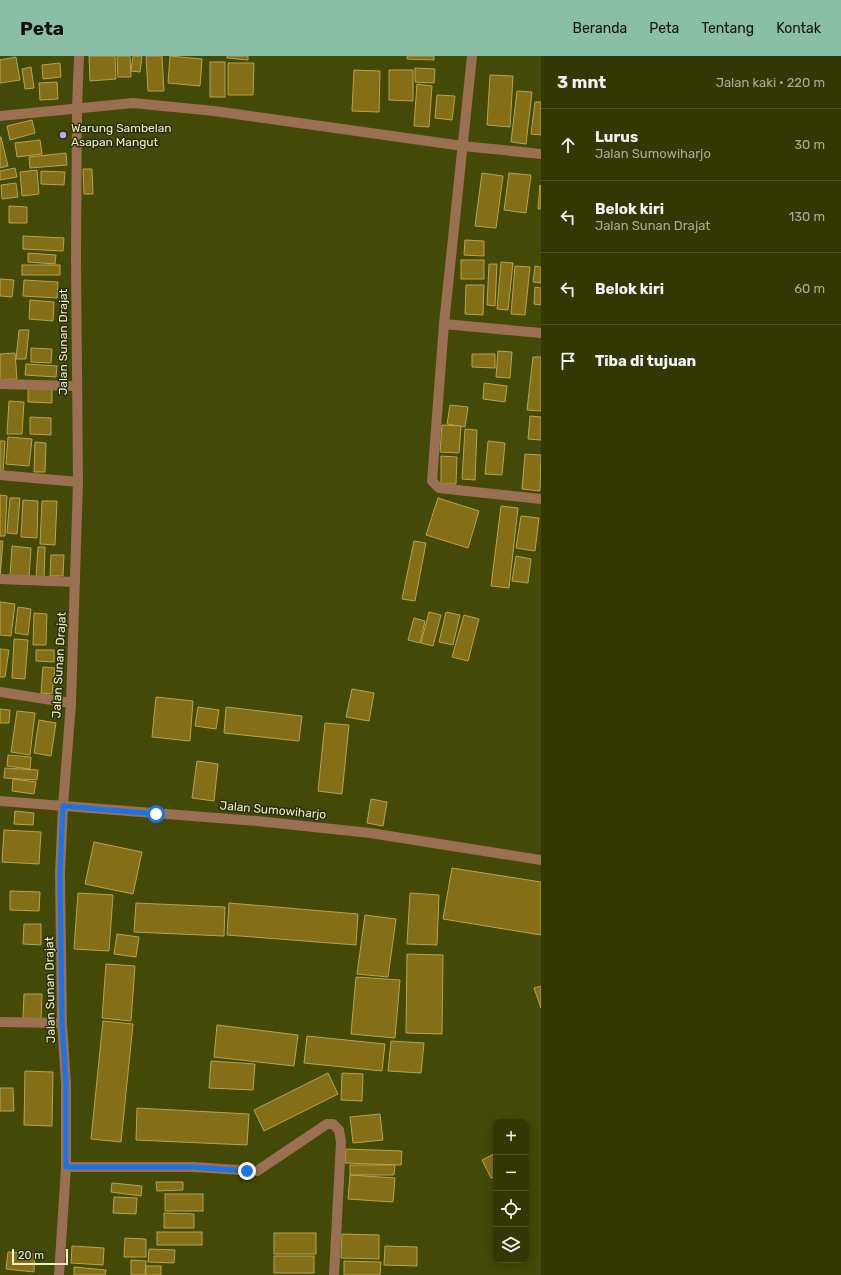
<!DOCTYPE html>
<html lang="id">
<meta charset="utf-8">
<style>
body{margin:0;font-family:Rubik,sans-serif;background:#3d4213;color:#f1f3f6}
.controls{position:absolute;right:12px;bottom:12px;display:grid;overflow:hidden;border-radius:8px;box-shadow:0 2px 10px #0003}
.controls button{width:36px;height:36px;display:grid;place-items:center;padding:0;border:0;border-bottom:1px solid #4d5126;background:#323704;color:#f1f3f6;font:20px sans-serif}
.scale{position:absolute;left:12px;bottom:10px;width:56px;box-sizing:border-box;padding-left:4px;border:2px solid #ebf1c9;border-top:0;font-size:11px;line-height:14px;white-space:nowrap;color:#ebf1c9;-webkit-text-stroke:3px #2a2d0b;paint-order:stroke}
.stop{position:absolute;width:12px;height:12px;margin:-9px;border:3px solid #1a73e8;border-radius:50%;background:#fff}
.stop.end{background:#1a73e8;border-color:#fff;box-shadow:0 1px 4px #0008}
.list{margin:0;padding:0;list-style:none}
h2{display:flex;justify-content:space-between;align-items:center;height:52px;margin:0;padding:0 16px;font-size:17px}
h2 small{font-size:13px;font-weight:400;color:#a8ac9a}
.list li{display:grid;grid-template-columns:26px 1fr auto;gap:12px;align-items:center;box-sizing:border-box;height:72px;padding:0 16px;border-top:1px solid #4d5126}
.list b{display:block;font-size:15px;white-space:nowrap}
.list p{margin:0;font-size:13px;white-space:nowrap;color:#a8ac9a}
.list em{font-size:13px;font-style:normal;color:#a8ac9a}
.icon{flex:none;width:22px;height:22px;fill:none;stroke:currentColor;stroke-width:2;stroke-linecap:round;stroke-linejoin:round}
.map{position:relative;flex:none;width:541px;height:1219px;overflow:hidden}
header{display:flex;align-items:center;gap:24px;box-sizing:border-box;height:56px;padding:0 20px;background:#8abfa5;color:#111}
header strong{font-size:19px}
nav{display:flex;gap:22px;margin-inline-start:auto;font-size:14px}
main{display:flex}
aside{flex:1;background:#323704}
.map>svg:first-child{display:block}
.building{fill:#846f16;stroke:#b8a351}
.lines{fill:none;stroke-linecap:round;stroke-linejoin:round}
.minor{stroke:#9a6f52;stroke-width:10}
.route{stroke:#1a73e8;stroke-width:5}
.poi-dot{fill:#bcaaf6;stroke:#2a2d0b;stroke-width:1.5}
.labels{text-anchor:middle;stroke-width:3;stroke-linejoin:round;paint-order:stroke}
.poi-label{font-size:12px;fill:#ebf1c9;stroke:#2a2d0b;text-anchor:start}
.street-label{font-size:12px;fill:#ebf1c9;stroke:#2a2d0b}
</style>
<header>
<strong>Peta</strong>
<nav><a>Beranda</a><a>Peta</a><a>Tentang</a><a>Kontak</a></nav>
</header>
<main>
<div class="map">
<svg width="541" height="1219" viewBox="0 0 541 1219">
<rect width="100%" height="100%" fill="#434906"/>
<g class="building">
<polygon points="89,0 115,0 116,23 90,25"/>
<polygon points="117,0 130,0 131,21 118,21"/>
<polygon points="133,0 142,0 140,16 131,15"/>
<polygon points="146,0 162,0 164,35 148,35"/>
<polygon points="170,0 202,3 200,30 168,27"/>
<polygon points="227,0 248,0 248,4 227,2"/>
<polygon points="407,0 434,0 434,4 407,3"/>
<polygon points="16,1 20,24 0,27 0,4"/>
<rect x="210" y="6" width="15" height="35"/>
<polygon points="60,7 61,21 43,23 42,9"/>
<polygon points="228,7 254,7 253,39 228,39"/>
<polygon points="31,11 34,32 25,33 22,13"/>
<polygon points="415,12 435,13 434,27 415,26"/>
<polygon points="354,14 380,15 379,56 352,55"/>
<polygon points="389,14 413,14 413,45 389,44"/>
<polygon points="490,19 513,20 510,71 487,69"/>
<polygon points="57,26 58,43 40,44 39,27"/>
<polygon points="417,28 432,30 429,71 414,70"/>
<polygon points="517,35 532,36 526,88 511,86"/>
<polygon points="437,39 455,40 452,64 435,62"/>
<polygon points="535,46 541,46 541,79 531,78"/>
<polygon points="32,64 35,77 10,84 7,70"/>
<polygon points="1,81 8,110 0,112 0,81"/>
<polygon points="40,84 42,98 17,101 15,87"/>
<polygon points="66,97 67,109 30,112 29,101"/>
<polygon points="15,112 17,121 0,124 0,115"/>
<polygon points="83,113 92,113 93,138 84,138"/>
<polygon points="37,114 39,138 22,140 20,116"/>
<polygon points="41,115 65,116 64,129 41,128"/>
<polygon points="482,117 503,120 496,172 475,170"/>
<polygon points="509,117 531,119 526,157 504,154"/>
<polygon points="16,127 18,141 2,143 1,129"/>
<polygon points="540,129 541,130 541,153 538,153"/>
<polygon points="9,150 27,151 27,167 9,167"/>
<polygon points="23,180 64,182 63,195 23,193"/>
<polygon points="465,184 484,185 484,200 464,199"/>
<polygon points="28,197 56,199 55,208 28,206"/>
<rect x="461" y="204" width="23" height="19"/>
<polygon points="501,206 513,207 508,254 497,253"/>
<polygon points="489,208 497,208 495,250 487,249"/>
<rect x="22" y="209" width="38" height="10"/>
<polygon points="515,210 530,211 525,259 511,258"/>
<polygon points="535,210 541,211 541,227 533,226"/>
<polygon points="0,223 14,224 12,241 0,240"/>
<polygon points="24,224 58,226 57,242 23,240"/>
<polygon points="466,229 484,229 483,259 465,258"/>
<polygon points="535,231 541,232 541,249 534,248"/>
<polygon points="30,244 54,246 53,265 29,263"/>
<polygon points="19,274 29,274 26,303 16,303"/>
<polygon points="31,292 52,293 51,307 31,306"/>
<polygon points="498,295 512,296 510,322 496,321"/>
<polygon points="15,297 17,323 0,324 0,298"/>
<polygon points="472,298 495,298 495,312 472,311"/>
<polygon points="533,301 541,301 541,355 527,354"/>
<polygon points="26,308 57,310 56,321 25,319"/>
<polygon points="484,327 507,330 505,346 483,343"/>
<polygon points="28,332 52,333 52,347 28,346"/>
<polygon points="9,345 24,346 22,378 7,378"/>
<polygon points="450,349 468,351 465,371 447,368"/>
<polygon points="530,360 541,361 541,384 528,383"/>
<polygon points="30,361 51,362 51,379 30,378"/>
<polygon points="442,369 461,370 459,397 440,396"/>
<polygon points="465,373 477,374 475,424 462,423"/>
<polygon points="8,381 32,383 29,410 6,408"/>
<polygon points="0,385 5,385 3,416 0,416"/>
<polygon points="488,385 505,387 502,419 485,418"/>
<polygon points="35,386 46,387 45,416 34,416"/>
<polygon points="525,398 541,399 540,435 522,433"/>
<polygon points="441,400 457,401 456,428 441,428"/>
<polygon points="0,439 7,440 5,480 0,480"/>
<polygon points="10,442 20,442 17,478 7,477"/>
<polygon points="438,442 479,455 468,492 426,479"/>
<polygon points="23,444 38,445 37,482 21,481"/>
<polygon points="42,445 57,445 55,489 40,488"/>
<polygon points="501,450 518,452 509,532 491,530"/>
<polygon points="521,460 539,462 535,495 516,492"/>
<polygon points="0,485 3,485 0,521"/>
<polygon points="414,485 426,487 415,545 402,543"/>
<polygon points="12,490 31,492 29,521 10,520"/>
<polygon points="38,491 45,491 44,523 36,523"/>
<polygon points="51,499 64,499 63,520 50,520"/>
<polygon points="516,500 531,503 528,527 512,525"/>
<polygon points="0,546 15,548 11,580 0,579"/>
<polygon points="18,551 31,553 28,579 15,577"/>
<polygon points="429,556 441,559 433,590 421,587"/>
<polygon points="446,556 460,559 453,589 439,586"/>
<polygon points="34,557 47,558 46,589 33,589"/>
<polygon points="464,559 479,563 468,605 452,601"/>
<polygon points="414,562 425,565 420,587 408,584"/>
<polygon points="14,583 28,584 25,623 12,622"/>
<polygon points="0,593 9,594 5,621 0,621"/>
<polygon points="36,594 54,594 54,606 36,605"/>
<polygon points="43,611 55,612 52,638 41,637"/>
<polygon points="352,633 374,637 369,665 346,661"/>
<polygon points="156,641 193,645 190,685 152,681"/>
<polygon points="198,651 219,654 216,673 195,670"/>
<polygon points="226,651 302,660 299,685 224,677"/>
<polygon points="0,653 10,654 9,667 0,667"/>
<polygon points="17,655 35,657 30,699 11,696"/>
<polygon points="39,664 56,667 51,700 34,697"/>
<polygon points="325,667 349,669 342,738 318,735"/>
<polygon points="8,699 31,701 30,713 7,710"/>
<polygon points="197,705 218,708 214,745 192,742"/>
<polygon points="5,712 38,714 37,724 4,722"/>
<polygon points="13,723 36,726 34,738 12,735"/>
<polygon points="371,743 387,746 383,770 367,767"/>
<polygon points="15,755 34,757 33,769 14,768"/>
<polygon points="4,774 41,776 39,808 2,806"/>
<polygon points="94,786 142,796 133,838 85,828"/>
<polygon points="452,812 541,826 541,879 443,863"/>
<polygon points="10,835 40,836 39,855 10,854"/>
<polygon points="78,837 113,839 109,895 74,893"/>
<polygon points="410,837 439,839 437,889 407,888"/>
<polygon points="136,847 225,851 224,880 134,876"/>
<polygon points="229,847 358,858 356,889 227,879"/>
<polygon points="365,859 396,863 388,921 357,918"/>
<polygon points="24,868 41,868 41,889 23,888"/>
<polygon points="117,878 139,881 136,901 114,898"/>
<polygon points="407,898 443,899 442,978 406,977"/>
<polygon points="106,908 135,910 131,965 102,962"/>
<polygon points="356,921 400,924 395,982 351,978"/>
<polygon points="541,930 541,952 534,932"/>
<polygon points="24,938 42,938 41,963 23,962"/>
<polygon points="103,965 133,968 121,1086 91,1083"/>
<polygon points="217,969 298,979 294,1010 214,1001"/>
<polygon points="307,980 385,988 382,1015 304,1007"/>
<polygon points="391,985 424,987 421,1017 388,1015"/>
<polygon points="211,1005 255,1008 253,1034 209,1032"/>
<polygon points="25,1015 53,1016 52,1070 24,1069"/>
<polygon points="328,1017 338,1038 264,1075 254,1054"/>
<polygon points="342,1017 363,1018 362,1045 341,1044"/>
<polygon points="0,1032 13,1032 14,1055 0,1055"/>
<polygon points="137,1052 249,1058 247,1089 136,1084"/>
<polygon points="380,1058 383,1084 353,1087 350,1061"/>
<polygon points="346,1093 402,1095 401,1109 345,1107"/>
<polygon points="496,1097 496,1120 491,1122 482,1104"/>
<polygon points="350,1109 395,1109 394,1119 350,1119"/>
<polygon points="350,1119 395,1122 393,1146 348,1143"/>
<polygon points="156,1126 183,1126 183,1134 157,1135"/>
<polygon points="112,1127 142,1130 141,1140 111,1136"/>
<rect x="165" y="1138" width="38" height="17"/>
<polygon points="114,1141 137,1142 136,1158 113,1157"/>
<polygon points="164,1157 194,1158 194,1172 164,1172"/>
<rect x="157" y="1176" width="45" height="13"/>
<rect x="274" y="1177" width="42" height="21"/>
<polygon points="342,1178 379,1179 379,1203 341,1202"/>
<polygon points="125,1182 146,1183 146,1201 124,1201"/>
<polygon points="72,1190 104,1192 103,1209 71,1207"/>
<polygon points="385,1190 417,1191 417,1210 384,1209"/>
<polygon points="149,1193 175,1194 174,1207 148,1206"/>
<polygon points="8,1196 35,1198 34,1216 6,1213"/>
<rect x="274" y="1200" width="40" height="17"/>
<polygon points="131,1204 146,1205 145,1219 131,1219"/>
<polygon points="344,1205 381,1206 380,1219 344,1219"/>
<rect x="146" y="1210" width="15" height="9"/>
<polygon points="74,1211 106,1214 105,1219 74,1219"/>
</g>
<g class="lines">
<g class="minor">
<polyline points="472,0 444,268 432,425 439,432 541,443"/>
<polyline points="0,60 133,47 214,55 463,90 541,98"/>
<polyline points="444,268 541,277"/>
<polyline points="0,328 76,330"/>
<polyline points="0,419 78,426"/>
<polyline points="0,523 75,526"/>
<polyline points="0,636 71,647"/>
<polyline points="0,745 257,765 370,777 541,804"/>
<polyline points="0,966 62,967"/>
<polyline points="66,1111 193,1111 257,1115 327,1068 333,1068 339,1074 341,1086 334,1219"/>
<polyline points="59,1219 66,1111 66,1028 62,967 60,818 63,750 71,647 78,426 76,203 77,52 79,0"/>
</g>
</g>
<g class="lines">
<polyline class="route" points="156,758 63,750 60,818 62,967 66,1028 66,1111 193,1111 247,1115"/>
</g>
<circle class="poi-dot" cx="63" cy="79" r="4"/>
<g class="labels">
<g class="poi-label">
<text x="71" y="76">Warung Sambelan<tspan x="71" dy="14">Asapan Mangut</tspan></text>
</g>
<g class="street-label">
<text transform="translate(63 286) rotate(-90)" y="4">Jalan Sunan Drajat</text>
<text transform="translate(59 609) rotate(-87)" y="4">Jalan Sunan Drajat</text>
<text transform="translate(273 754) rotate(5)" y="4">Jalan Sumowiharjo</text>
<text transform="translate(50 934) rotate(-91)" y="4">Jalan Sunan Drajat</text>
</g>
</g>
</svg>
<div class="controls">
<button>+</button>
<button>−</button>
<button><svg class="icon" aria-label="locate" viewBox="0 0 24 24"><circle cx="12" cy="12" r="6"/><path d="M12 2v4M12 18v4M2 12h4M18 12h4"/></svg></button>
<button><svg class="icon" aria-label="layers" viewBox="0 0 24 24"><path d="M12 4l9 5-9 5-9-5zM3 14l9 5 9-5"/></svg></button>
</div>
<div class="scale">20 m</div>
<div class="stop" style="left:156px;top:758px"></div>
<div class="stop end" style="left:247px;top:1115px"></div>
</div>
<aside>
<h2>3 mnt<small>Jalan kaki · 220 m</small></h2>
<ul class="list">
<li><svg class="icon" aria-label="ahead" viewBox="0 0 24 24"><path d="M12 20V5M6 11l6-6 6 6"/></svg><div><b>Lurus</b><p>Jalan Sumowiharjo</p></div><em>30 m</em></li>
<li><svg class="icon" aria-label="left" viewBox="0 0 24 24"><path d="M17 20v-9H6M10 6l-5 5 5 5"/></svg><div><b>Belok kiri</b><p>Jalan Sunan Drajat</p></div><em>130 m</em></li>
<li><svg class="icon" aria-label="left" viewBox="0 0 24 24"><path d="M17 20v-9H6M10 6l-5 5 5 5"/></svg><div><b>Belok kiri</b></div><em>60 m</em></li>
<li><svg class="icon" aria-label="arrive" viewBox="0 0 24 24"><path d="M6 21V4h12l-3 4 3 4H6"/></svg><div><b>Tiba di tujuan</b></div></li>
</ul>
</aside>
</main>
